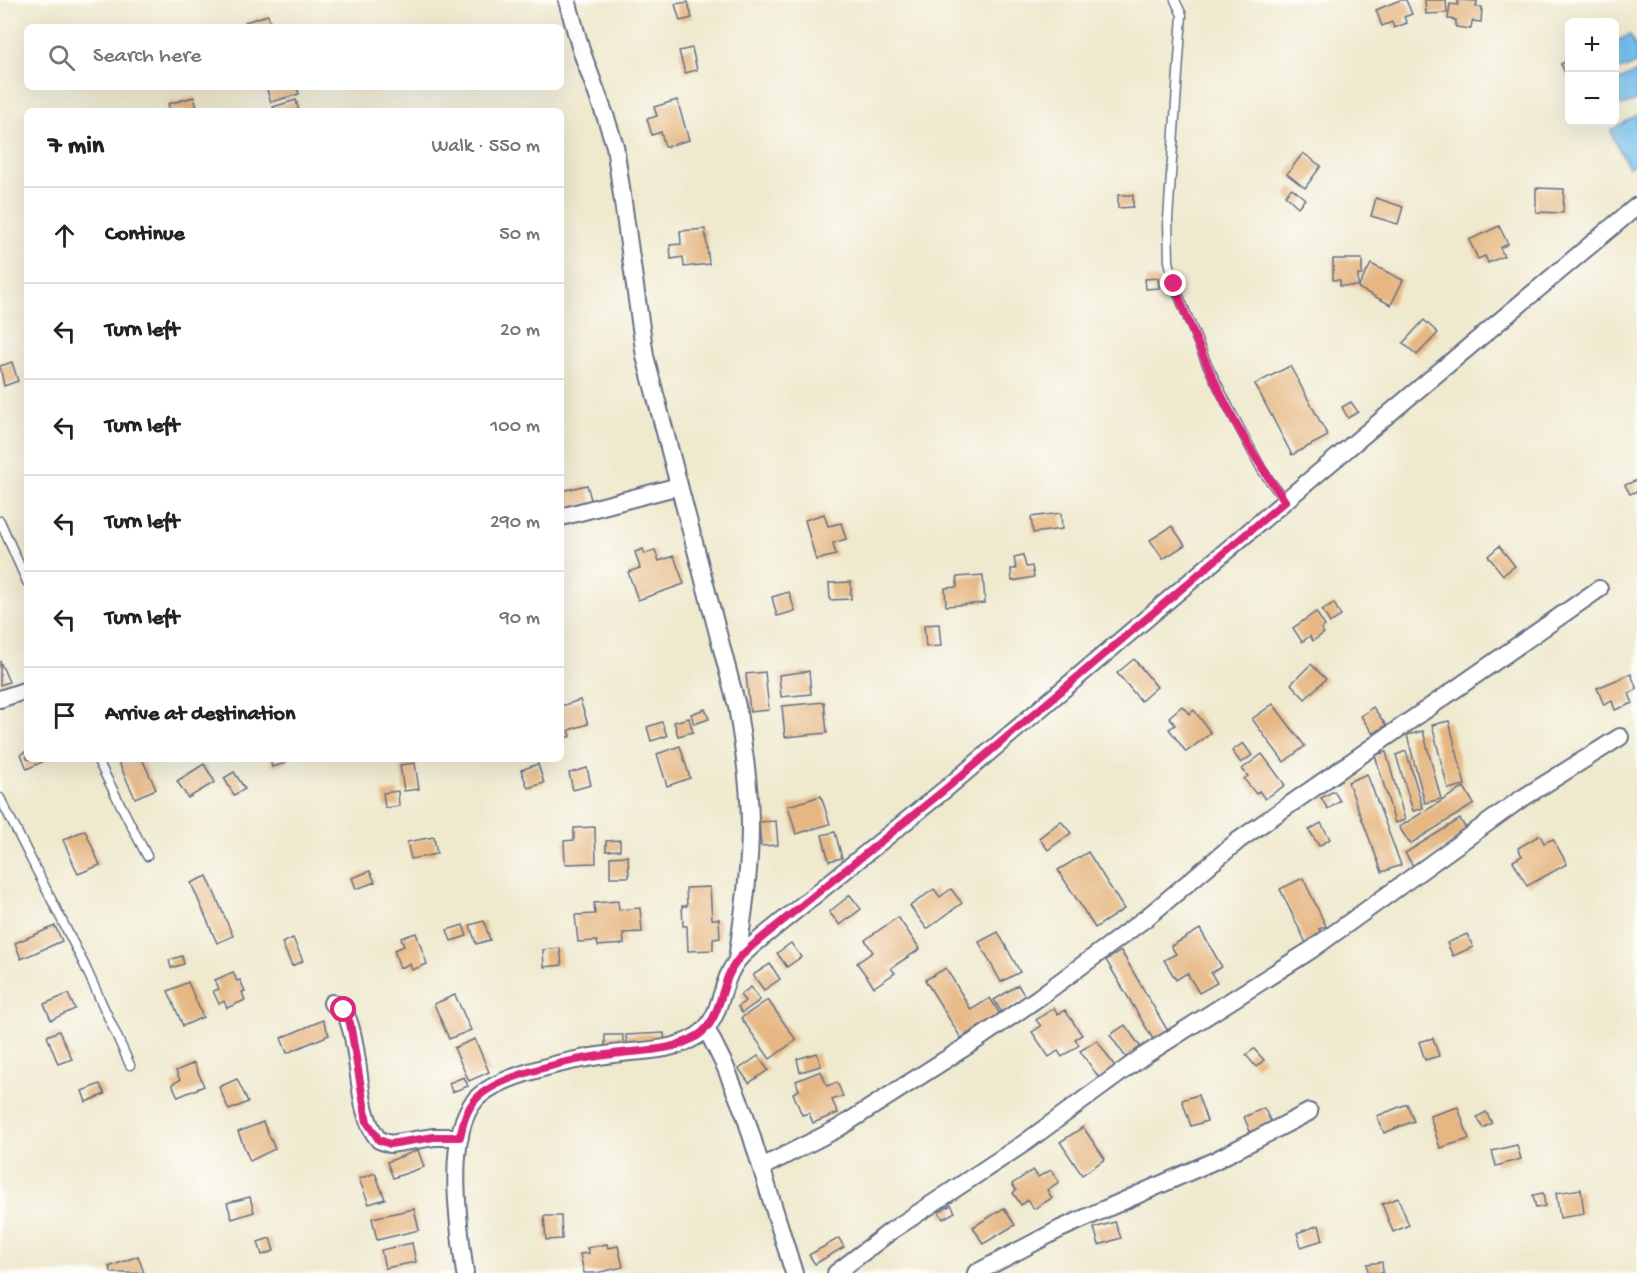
<!DOCTYPE html>
<meta charset="utf-8">
<style>
body{margin:0;font-family:"Gochi Hand",sans-serif;background:#f6f6f6;color:#222}
.controls{position:absolute;right:18px;top:18px;display:grid;overflow:hidden;border-radius:9px;box-shadow:0 6px 24px #0002}
.controls button{width:54px;height:54px;display:grid;place-items:center;padding:0;border:0;border-bottom:2px solid #e0e0e0;background:#fff;color:#222;font:30px sans-serif}
.stop{position:absolute;width:18px;height:18px;margin:-14px;border:4px solid #db2777;border-radius:50%;background:#fff}
.stop.end{background:#db2777;border-color:#fff;box-shadow:0 2px 6px #0008}
.list{margin:0;padding:0;list-style:none}
h2{display:flex;justify-content:space-between;align-items:center;height:78px;margin:0;padding:0 24px;font-size:26px}
h2 small{font-size:20px;font-weight:400;color:#767676}
.list li{display:grid;grid-template-columns:39px 1fr auto;gap:18px;align-items:center;box-sizing:border-box;height:96px;padding:0 24px;border-top:2px solid #e0e0e0}
.list b{display:block;font-size:22px;white-space:nowrap}
.list em{font-size:20px;font-style:normal;color:#767676}
.icon{flex:none;width:33px;height:33px;fill:none;stroke:currentColor;stroke-width:2;stroke-linecap:round;stroke-linejoin:round}
.map{position:relative;flex:none;width:1637px;height:1273px;overflow:hidden}
.search{position:absolute;background:#fff;box-shadow:0 6px 24px #0002;left:24px;top:24px;width:540px;height:66px;display:flex;align-items:center;gap:15px;box-sizing:border-box;padding:0 21px;border-radius:9px;color:#767676;font-size:22px}
.panel{position:absolute;background:#fff;box-shadow:0 6px 24px #0002;left:24px;top:108px;width:540px;height:654px;border-radius:9px}
.map>svg:first-child{display:block}
.water{fill:#74c0ee;stroke:#4878a6;stroke-width:1.5}
.building{fill:#e6b783}
.lines{fill:none;stroke-linecap:round;stroke-linejoin:round}
.lane-casing{stroke:#657085;stroke-width:11}
.street-casing{stroke:#657085;stroke-width:20}
.lane{stroke:#fff;stroke-width:8}
.street{stroke:#fff;stroke-width:16}
.route{stroke:#db2777;stroke-width:8}
</style>
<div class="map">
<svg width="1637" height="1273" viewBox="0 0 1637 1273">
<rect width="100%" height="100%" fill="#fdfcf7"/>
<filter id="ink" filterUnits="userSpaceOnUse"><feTurbulence type="fractalNoise" baseFrequency=".0167" numOctaves="2"/><feDisplacementMap in="SourceGraphic" scale="12" xChannelSelector="R" yChannelSelector="G"/><feConvolveMatrix kernelMatrix="1 2 1 2 8 2 1 2 1" color-interpolation-filters="sRGB"/></filter>
<filter id="wash" filterUnits="userSpaceOnUse"><feTurbulence type="fractalNoise" baseFrequency=".008" numOctaves="4" result="noise"/><feDisplacementMap in="SourceGraphic" scale="24" xChannelSelector="R" yChannelSelector="G"/><feGaussianBlur stdDeviation="1.35" result="paint"/><feColorMatrix in="noise" values="0 0 0 0 0 0 0 0 0 0 0 0 0 0 0 0 0 1.4 0 .05"/><feComposite in="paint" operator="in"/></filter>
<g filter="url(#wash)">
<rect width="100%" height="100%" fill="#efe9ce"/>
<g class="water">
<polygon points="1629,35 1631,36 1637,52 1637,64 1619,70 1615,66 1615,42"/>
<polygon points="1637,72 1637,101 1621,106 1615,92 1615,82"/>
<polygon points="1637,115 1637,163 1629,167 1613,138 1611,130"/>
</g>
<g id="blocks">
<g class="building">
<polygon points="1400,0 1406,0 1412,14 1404,17 1407,23 1394,28 1392,22 1382,26 1376,10"/>
<polygon points="1425,0 1446,0 1447,13 1426,14"/>
<polygon points="1458,0 1477,1 1476,7 1482,7 1481,22 1472,21 1471,29 1456,27 1456,20 1448,19 1450,4 1458,5"/>
<polygon points="688,2 692,18 680,21 675,4"/>
<polygon points="268,15 272,27 246,27 245,22"/>
<polygon points="692,48 697,70 685,73 679,51"/>
<polygon points="1570,60 1570,83 1561,64"/>
<polygon points="266,87 297,87 299,94 271,102"/>
<polygon points="194,97 198,111 170,111 168,104"/>
<polygon points="296,100 299,111 274,111 273,107"/>
<polygon points="677,100 689,140 665,147 661,132 652,135 647,119 657,116 654,107"/>
<polygon points="1303,153 1321,166 1305,188 1287,174"/>
<polygon points="1292,188 1305,199 1298,207 1285,195"/>
<polygon points="1536,188 1564,189 1563,213 1536,212"/>
<polygon points="1118,195 1133,195 1133,207 1118,208"/>
<polygon points="1376,198 1403,207 1398,224 1371,216"/>
<polygon points="1499,226 1508,244 1500,248 1504,256 1488,263 1485,256 1478,259 1469,240"/>
<polygon points="705,229 709,264 684,267 683,257 671,259 670,245 681,244 680,231"/>
<polygon points="1333,259 1362,259 1362,275 1358,275 1358,286 1340,286 1340,280 1333,280"/>
<polygon points="1371,264 1403,280 1391,305 1358,288"/>
<polygon points="1158,278 1159,288 1146,289 1145,279"/>
<polygon points="1424,320 1438,333 1417,355 1403,343"/>
<polygon points="12,362 18,381 4,386 0,366"/>
<polygon points="1290,366 1328,436 1292,455 1255,384"/>
<polygon points="1351,402 1358,412 1348,418 1342,407"/>
<polygon points="1637,480 1637,491 1630,494 1625,485"/>
<polygon points="587,485 592,503 561,511 561,496 564,495 562,491"/>
<polygon points="1061,513 1062,529 1033,533 1031,517"/>
<polygon points="824,514 828,526 841,523 846,539 833,543 836,555 816,560 805,520"/>
<polygon points="1172,526 1185,545 1163,559 1150,540"/>
<polygon points="1499,546 1515,566 1503,575 1488,556"/>
<polygon points="643,549 645,554 655,550 659,561 674,556 684,584 638,600 628,572 640,568 635,552"/>
<polygon points="1023,555 1026,567 1032,566 1034,577 1012,581 1011,569 1016,569 1014,557"/>
<polygon points="983,575 985,603 946,606 945,588 957,587 957,577"/>
<polygon points="851,582 851,599 830,600 829,583"/>
<polygon points="789,592 795,611 777,616 772,597"/>
<polygon points="1334,603 1341,616 1330,623 1322,610"/>
<polygon points="1316,612 1325,626 1321,629 1324,633 1313,641 1310,636 1302,642 1293,628"/>
<polygon points="939,624 941,646 926,647 924,625"/>
<polygon points="1134,659 1157,687 1141,701 1117,673"/>
<polygon points="0,661 9,682 0,685"/>
<polygon points="1311,664 1326,679 1305,699 1291,684"/>
<polygon points="809,671 811,694 781,697 779,675"/>
<polygon points="765,672 769,710 750,712 746,674"/>
<polygon points="1631,674 1637,689 1629,694 1633,703 1615,710 1612,701 1604,705 1597,688"/>
<polygon points="580,700 588,724 569,730 571,736 561,739 561,706"/>
<polygon points="824,702 827,733 785,737 782,706"/>
<polygon points="1273,704 1305,746 1284,762 1252,719"/>
<polygon points="1182,706 1189,714 1194,710 1211,733 1186,752 1169,729 1175,725 1169,717"/>
<polygon points="1373,707 1386,725 1373,734 1361,716"/>
<polygon points="705,709 709,719 694,724 691,714"/>
<polygon points="689,718 693,732 678,736 674,722"/>
<polygon points="1449,721 1465,785 1448,789 1432,725"/>
<polygon points="662,722 667,736 651,741 647,727"/>
<polygon points="1423,731 1441,799 1425,803 1407,735"/>
<polygon points="1243,743 1252,755 1241,763 1232,751"/>
<polygon points="680,746 690,778 667,786 657,754"/>
<polygon points="27,751 27,759 40,759 42,762 27,769 21,754"/>
<polygon points="1406,751 1423,808 1413,811 1396,755"/>
<polygon points="1386,752 1405,820 1395,823 1375,755"/>
<polygon points="1262,754 1285,785 1265,799 1259,791 1256,794 1244,779 1248,776 1242,769"/>
<polygon points="117,759 142,759 156,789 135,798"/>
<polygon points="270,759 285,759 286,763 272,767"/>
<polygon points="415,763 419,789 404,791 400,765"/>
<polygon points="204,764 215,782 188,798 177,781"/>
<polygon points="538,764 544,783 528,788 521,770"/>
<polygon points="587,768 591,785 573,790 569,773"/>
<polygon points="234,772 245,789 234,795 224,778"/>
<polygon points="1367,774 1401,865 1382,872 1348,782"/>
<polygon points="1464,787 1474,804 1410,844 1399,827"/>
<polygon points="398,791 399,806 385,808 383,793"/>
<polygon points="1334,791 1340,801 1328,809 1321,798"/>
<polygon points="821,796 830,824 796,834 788,806"/>
<polygon points="1460,819 1468,832 1413,866 1405,853"/>
<polygon points="776,821 778,845 761,846 759,822"/>
<polygon points="1061,821 1071,833 1048,850 1039,838"/>
<polygon points="1321,823 1330,839 1319,846 1309,830"/>
<polygon points="595,827 596,863 565,864 564,841 574,840 574,828"/>
<polygon points="85,830 100,865 78,874 63,840"/>
<polygon points="835,832 842,858 829,861 822,835"/>
<polygon points="1540,835 1544,843 1553,839 1567,864 1527,886 1513,861 1522,856 1518,848"/>
<polygon points="434,837 437,854 411,859 407,842"/>
<polygon points="620,840 620,850 606,851 606,841"/>
<polygon points="1088,852 1124,909 1095,928 1058,870"/>
<polygon points="628,856 629,877 610,877 610,857"/>
<polygon points="370,871 375,882 356,889 352,878"/>
<polygon points="207,876 233,936 217,943 191,883"/>
<polygon points="1303,878 1326,926 1319,929 1322,935 1306,943 1280,889"/>
<polygon points="710,887 712,919 719,919 720,938 713,939 713,950 688,951 687,926 683,926 682,906 687,906 686,888"/>
<polygon points="934,889 940,897 951,889 962,903 927,929 910,906"/>
<polygon points="850,895 861,909 840,925 829,912"/>
<polygon points="618,901 619,910 640,908 642,932 623,933 624,944 598,946 597,941 578,942 575,915 595,914 594,903"/>
<polygon points="898,917 920,949 891,968 895,973 874,987 857,963 873,952 865,940"/>
<polygon points="484,921 490,940 476,944 470,925"/>
<polygon points="463,925 467,936 451,941 447,930"/>
<polygon points="55,926 62,941 21,959 15,943"/>
<polygon points="1200,929 1222,967 1211,973 1217,983 1199,993 1187,973 1176,980 1164,960 1176,954 1171,946"/>
<polygon points="998,932 1020,972 1001,982 979,942"/>
<polygon points="416,933 427,964 412,970 410,964 400,968 394,950 404,946 401,938"/>
<polygon points="1467,934 1473,947 1453,956 1447,943"/>
<polygon points="293,938 303,961 292,966 282,943"/>
<polygon points="791,943 801,957 787,967 777,953"/>
<polygon points="560,948 562,965 544,967 543,950"/>
<polygon points="1121,951 1169,1033 1154,1041 1106,960"/>
<polygon points="182,956 184,964 171,968 169,960"/>
<polygon points="770,964 780,979 764,990 753,975"/>
<polygon points="946,968 971,1010 990,998 1000,1014 961,1038 925,980"/>
<polygon points="233,972 237,981 240,980 245,991 242,992 245,1000 227,1008 224,1001 219,1004 213,991 219,989 215,980"/>
<polygon points="188,982 203,1017 183,1026 168,991"/>
<polygon points="1018,985 1026,998 1002,1013 994,1000"/>
<polygon points="751,987 760,1000 742,1013 738,1007 745,1001 740,995"/>
<polygon points="68,994 75,1009 51,1020 44,1004"/>
<polygon points="455,995 471,1030 449,1039 434,1004"/>
<polygon points="768,1000 796,1040 770,1059 741,1018"/>
<polygon points="1054,1008 1058,1014 1065,1010 1082,1035 1075,1039 1079,1045 1062,1057 1058,1051 1049,1057 1032,1032 1041,1026 1036,1020"/>
<polygon points="323,1020 329,1035 287,1053 281,1038"/>
<polygon points="1125,1025 1142,1049 1127,1059 1110,1035"/>
<polygon points="59,1031 72,1059 58,1064 47,1036"/>
<polygon points="664,1033 665,1043 627,1045 626,1035"/>
<polygon points="605,1035 623,1035 623,1048 605,1049"/>
<polygon points="1433,1038 1439,1056 1425,1060 1419,1042"/>
<polygon points="475,1039 489,1072 469,1081 454,1048"/>
<polygon points="1097,1040 1116,1068 1100,1079 1080,1051"/>
<polygon points="1254,1049 1264,1060 1256,1067 1246,1055"/>
<polygon points="817,1053 821,1066 800,1072 797,1059"/>
<polygon points="758,1056 768,1070 749,1083 739,1069"/>
<polygon points="194,1063 204,1086 178,1097 172,1084 180,1080 176,1071"/>
<polygon points="821,1071 827,1086 837,1082 843,1096 832,1100 838,1113 813,1123 809,1113 802,1115 793,1093 799,1090 796,1081"/>
<polygon points="464,1077 468,1086 452,1092 449,1083"/>
<polygon points="237,1079 248,1102 229,1110 219,1087"/>
<polygon points="100,1084 105,1094 86,1102 82,1091"/>
<polygon points="1198,1095 1207,1121 1191,1126 1182,1100"/>
<polygon points="1407,1104 1414,1121 1384,1133 1377,1116"/>
<polygon points="1458,1107 1469,1139 1440,1148 1430,1116"/>
<polygon points="1264,1108 1272,1124 1251,1134 1244,1117"/>
<polygon points="1486,1112 1492,1123 1483,1128 1477,1117"/>
<polygon points="263,1122 275,1149 250,1161 238,1132"/>
<polygon points="1083,1127 1105,1159 1082,1175 1060,1142"/>
<polygon points="1517,1145 1521,1159 1496,1166 1492,1151"/>
<polygon points="418,1150 424,1167 393,1178 387,1162"/>
<polygon points="1033,1170 1038,1177 1051,1170 1059,1182 1047,1190 1052,1198 1034,1209 1028,1200 1021,1205 1013,1193 1016,1190 1012,1184"/>
<polygon points="375,1173 385,1199 369,1204 359,1179"/>
<polygon points="1581,1189 1584,1214 1560,1218 1556,1193"/>
<polygon points="1543,1193 1545,1206 1536,1208 1533,1195"/>
<polygon points="250,1197 254,1212 232,1219 227,1203"/>
<polygon points="1398,1198 1409,1225 1393,1232 1382,1204"/>
<polygon points="951,1205 955,1212 943,1219 939,1212"/>
<polygon points="1004,1208 1015,1225 983,1244 973,1227"/>
<polygon points="414,1209 419,1230 377,1240 372,1218"/>
<polygon points="544,1216 561,1216 562,1239 546,1240"/>
<polygon points="1115,1222 1121,1238 1099,1245 1094,1228"/>
<polygon points="1319,1225 1323,1240 1301,1247 1297,1233"/>
<polygon points="270,1238 274,1251 262,1255 258,1242"/>
<polygon points="839,1238 844,1247 815,1264 809,1255"/>
<polygon points="412,1243 416,1262 385,1268 381,1250"/>
<polygon points="607,1244 608,1248 618,1246 623,1267 596,1273 584,1273 580,1254 589,1253 587,1248"/>
<polygon points="138,1256 144,1273 112,1273 109,1267"/>
<polygon points="1382,1262 1383,1273 1368,1273 1367,1264"/>
</g>
</g>
</g>
<g filter="url(#ink)">
<use href="#blocks" fill-opacity="0" stroke="#657085" stroke-width="1.5"/>
<g class="lines">
<g class="lane-casing">
<g id="lane">
<polyline points="1175,0 1182,15 1168,219 1169,261 1174,284 1206,362 1229,408 1262,470 1285,501"/>
<polyline points="0,521 27,582"/>
<polyline points="97,759 147,856"/>
<polyline points="0,798 84,964 130,1065"/>
</g>
</g>
<g class="street-casing">
<g id="street">
<path d="M567,0L581,50L606,118L615,146L645,356L737,706C743,745 750,786 750,826C750,871 743,916 737,960"/>
<polyline points="561,517 679,486"/>
<polyline points="0,699 27,690"/>
<path d="M332,1003L342,1007C364,1044 353,1110 379,1140L390,1144L434,1137H460"/>
<polyline points="706,1028 725,1066 745,1115 794,1273"/>
<polyline points="762,1167 837,1129 978,1039 1038,998 1146,918 1239,840 1599,589"/>
<path d="M465,1273C459,1229 444,1134 476,1099C499,1074 579,1058 613,1054C642,1050 671,1052 697,1036C723,1020 719,983 737,961C741,955 748,950 753,945L948,787L1285,501L1637,206"/>
<polyline points="836,1273 891,1231 1026,1142 1142,1057 1311,950 1518,801 1620,737"/>
<polyline points="976,1273 1060,1229 1216,1160 1309,1112"/>
</g>
</g>
<use href="#lane" class="lane"/>
<use href="#street" class="street"/>
</g>
</g>
<g class="lines" filter="url(#ink)">
<path class="route" d="M344,1010L350,1023L367,1122L379,1140L390,1144L434,1137H460C463,1123 466,1110 476,1099C499,1074 579,1058 613,1054C642,1050 671,1052 697,1036C723,1020 719,983 737,961C741,955 748,950 753,945L948,787L1285,501C1237,436 1202,360 1174,284"/>
</g>
</svg>
<div class="controls">
<button>+</button>
<button>−</button>
</div>
<div class="stop" style="left:344px;top:1010px"></div>
<div class="stop end" style="left:1174px;top:284px"></div>
<div class="search"><svg class="icon" aria-label="search" viewBox="0 0 24 24"><circle cx="10" cy="10" r="6"/><path d="M15 15l6 6"/></svg>Search here</div>
<section class="panel">
<h2>7 min<small>Walk · 550 m</small></h2>
<ul class="list">
<li><svg class="icon" aria-label="ahead" viewBox="0 0 24 24"><path d="M12 20V5M6 11l6-6 6 6"/></svg><div><b>Continue</b></div><em>50 m</em></li>
<li><svg class="icon" aria-label="left" viewBox="0 0 24 24"><path d="M17 20v-9H6M10 6l-5 5 5 5"/></svg><div><b>Turn left</b></div><em>20 m</em></li>
<li><svg class="icon" aria-label="left" viewBox="0 0 24 24"><path d="M17 20v-9H6M10 6l-5 5 5 5"/></svg><div><b>Turn left</b></div><em>100 m</em></li>
<li><svg class="icon" aria-label="left" viewBox="0 0 24 24"><path d="M17 20v-9H6M10 6l-5 5 5 5"/></svg><div><b>Turn left</b></div><em>290 m</em></li>
<li><svg class="icon" aria-label="left" viewBox="0 0 24 24"><path d="M17 20v-9H6M10 6l-5 5 5 5"/></svg><div><b>Turn left</b></div><em>90 m</em></li>
<li><svg class="icon" aria-label="arrive" viewBox="0 0 24 24"><path d="M6 21V4h12l-3 4 3 4H6"/></svg><div><b>Arrive at destination</b></div></li>
</ul>
</section>
</div>
